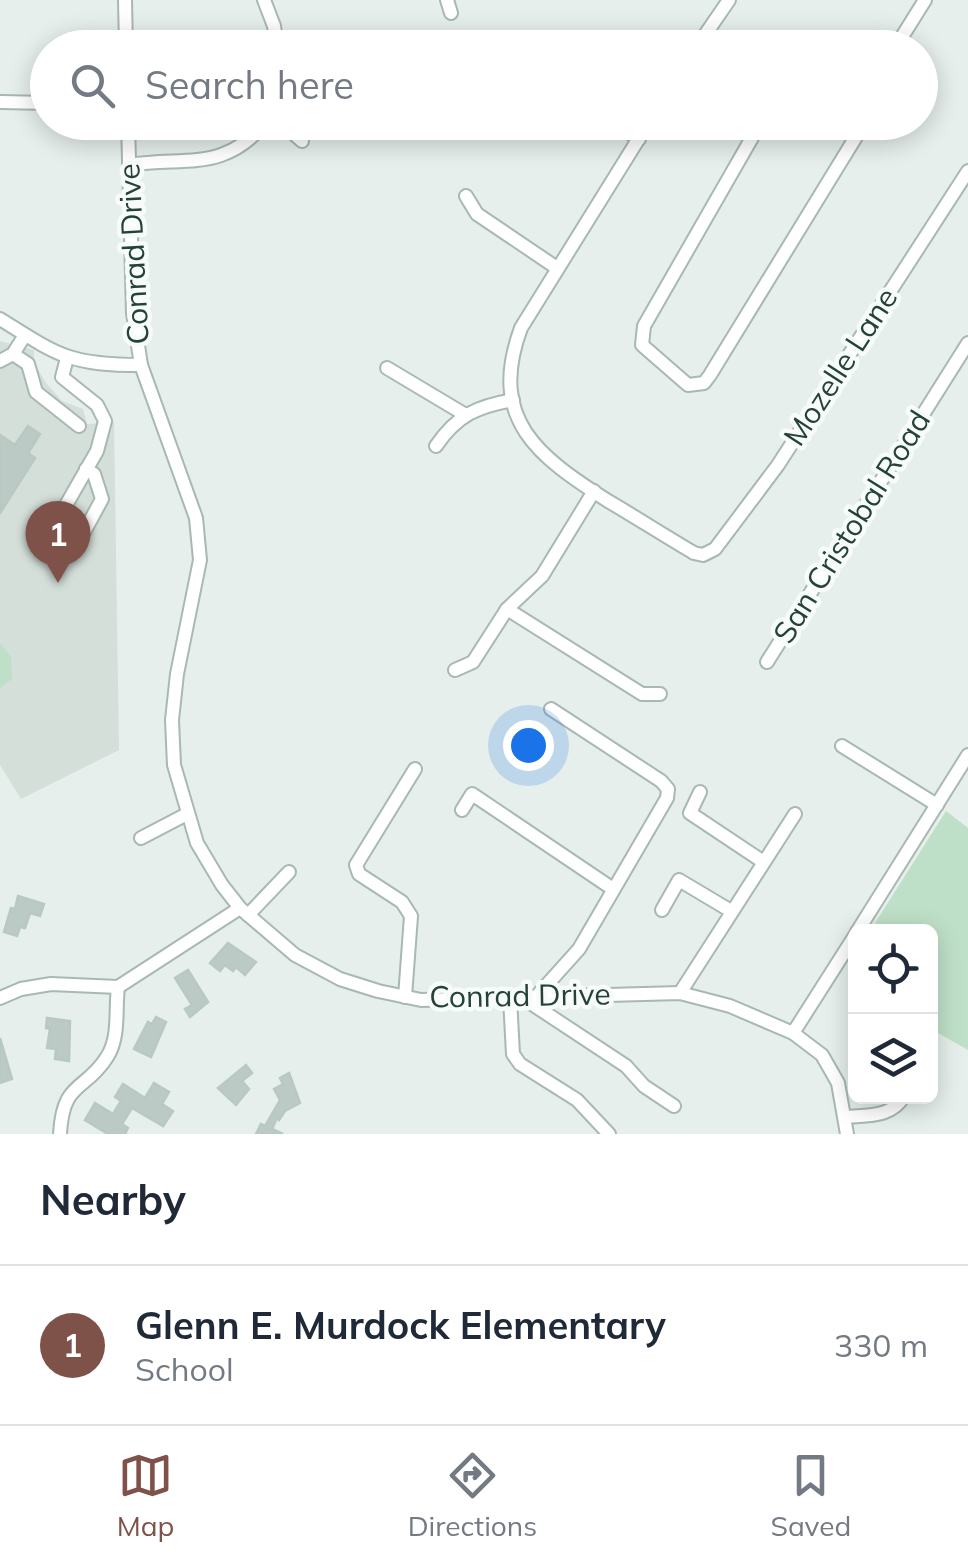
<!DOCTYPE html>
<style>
body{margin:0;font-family:Mulish,sans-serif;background:#f6f6f7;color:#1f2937}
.controls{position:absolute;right:30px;bottom:30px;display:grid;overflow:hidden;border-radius:15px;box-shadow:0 5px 25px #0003}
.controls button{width:90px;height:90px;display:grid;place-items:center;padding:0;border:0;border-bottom:2px solid #e0e1e3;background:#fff;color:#1f2937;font:50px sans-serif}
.you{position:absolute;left:528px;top:745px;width:35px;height:35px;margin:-25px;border:8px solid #fff;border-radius:50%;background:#1a73e8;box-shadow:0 0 0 15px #1a73e833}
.badge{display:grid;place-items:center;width:65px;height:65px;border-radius:50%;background:#7f5249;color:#fff;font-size:32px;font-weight:700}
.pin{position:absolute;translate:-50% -82px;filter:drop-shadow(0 2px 5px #0008)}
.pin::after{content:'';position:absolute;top:52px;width:35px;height:30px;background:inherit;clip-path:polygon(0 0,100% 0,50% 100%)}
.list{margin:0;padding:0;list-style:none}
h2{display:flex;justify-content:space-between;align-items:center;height:130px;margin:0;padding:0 40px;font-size:42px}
h2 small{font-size:32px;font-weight:400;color:#747a83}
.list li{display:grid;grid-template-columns:65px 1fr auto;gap:30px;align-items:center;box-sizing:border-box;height:160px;padding:0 40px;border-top:2px solid #e0e1e3}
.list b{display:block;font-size:38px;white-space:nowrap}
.list p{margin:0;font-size:32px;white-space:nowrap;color:#747a83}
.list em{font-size:32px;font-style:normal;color:#747a83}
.icon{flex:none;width:55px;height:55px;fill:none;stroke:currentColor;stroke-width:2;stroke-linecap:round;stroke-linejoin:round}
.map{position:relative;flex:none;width:968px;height:1134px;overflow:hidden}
.search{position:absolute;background:#fff;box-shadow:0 5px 25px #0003;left:30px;right:30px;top:30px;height:110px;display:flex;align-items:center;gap:25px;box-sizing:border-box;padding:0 35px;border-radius:55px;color:#747a83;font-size:38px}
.sheet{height:290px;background:#fff}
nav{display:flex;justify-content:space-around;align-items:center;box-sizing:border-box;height:140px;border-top:2px solid #e0e1e3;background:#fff;font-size:28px;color:#747a83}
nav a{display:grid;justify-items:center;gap:5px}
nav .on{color:#7f5249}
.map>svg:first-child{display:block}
.built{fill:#d4dfda}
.green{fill:#bfe0c8}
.building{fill:#bbcac4;stroke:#b8c9c2;stroke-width:2.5}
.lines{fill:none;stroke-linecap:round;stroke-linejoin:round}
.minor-casing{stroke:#a8b8b2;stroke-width:16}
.minor{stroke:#fff;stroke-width:12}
.labels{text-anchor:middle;stroke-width:9;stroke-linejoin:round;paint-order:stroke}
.street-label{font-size:30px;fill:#24423a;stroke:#f7fbf9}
</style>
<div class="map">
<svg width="968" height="1134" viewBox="0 0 968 1134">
<rect width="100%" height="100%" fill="#e6efeb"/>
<polygon class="built" points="0,341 34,350 34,363 46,383 62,401 83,409 87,424 114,422 119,750 21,799 0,765"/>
<g class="green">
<polygon points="0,643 11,657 12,679 0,688"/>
<polygon points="946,811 968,828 968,1050 931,1029 930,932 870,931"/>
</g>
<g class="building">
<polygon points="28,426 40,434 28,453 35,458 0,513 0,435 15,445"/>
<polygon points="18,896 44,904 40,916 30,913 25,928 20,927 17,936 4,932 11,908 15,909"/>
<polygon points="228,943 256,962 245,975 236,967 233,971 225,965 220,971 210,963"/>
<polygon points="188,970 208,1002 190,1017 185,1009 192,1005 175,978"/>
<polygon points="156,1017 166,1022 151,1057 134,1049 148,1022 152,1024"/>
<polygon points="47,1018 70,1021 69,1061 55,1059 56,1049 47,1048 50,1029 46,1028"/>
<polygon points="0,1038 12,1079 0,1083"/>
<polygon points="246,1065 252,1073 242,1081 249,1089 236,1105 218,1088"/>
<polygon points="289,1073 300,1103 285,1111 279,1120 277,1118 272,1129 283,1134 256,1134 261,1124 265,1126 280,1100 274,1089 283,1084 280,1078"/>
<polygon points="154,1083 169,1092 162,1104 173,1111 163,1126 132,1108 122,1124 128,1128 125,1134 108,1134 85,1120 95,1103 113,1114 121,1101 115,1097 123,1084 145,1098"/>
</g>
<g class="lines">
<g class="minor-casing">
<g id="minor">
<polyline points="125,0 126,48"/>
<polyline points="264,0 274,26 277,48"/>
<polyline points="447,0 451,13"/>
<polyline points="696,48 729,0"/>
<polyline points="895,48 925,0"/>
<polyline points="0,102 48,103"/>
<polyline points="128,122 133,313 141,365 196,518 200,560 177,674 172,720 174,765 197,843 222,885 240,908 295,955 340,979 378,991 421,1000 680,993 730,1006 793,1033 822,1055 838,1083 847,1134"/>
<polyline points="280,122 302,141"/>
<polyline points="613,122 639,139"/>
<path d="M649,122L521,328C487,420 539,457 608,501C637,518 665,536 694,553L703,555L715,549L778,465L968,171"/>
<polyline points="761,122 644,326 642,345 688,385 704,383 710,375 865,122"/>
<path d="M129,165C186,156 224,173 266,122"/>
<polyline points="466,196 477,214 557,268"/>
<path d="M0,319C59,356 70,365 141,365"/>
<polyline points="13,354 28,364 36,392 79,426"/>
<polyline points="0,361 13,354 25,335"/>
<polyline points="387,368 464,414"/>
<path d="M436,446C457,415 478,406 513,400"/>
<polyline points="54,526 97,451 105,421 97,405 62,377 67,358"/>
<polyline points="83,534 102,499 94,474 86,469"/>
<polyline points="507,609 642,694 660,694"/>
<polyline points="767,662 968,343"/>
<polyline points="455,670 473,662 507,609 542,576 594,491"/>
<polyline points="842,746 937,805"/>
<polyline points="700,792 690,813 762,861"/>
<polyline points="462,810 472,794 613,889"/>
<polyline points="141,838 187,814"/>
<polyline points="662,910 679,880 731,911"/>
<polyline points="248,915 289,872"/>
<polyline points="857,932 968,755"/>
<polyline points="680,993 795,814"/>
<polyline points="405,997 411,916 402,902 359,874 356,865 415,769"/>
<polyline points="0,998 21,989 51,984 118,987 240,908"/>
<polyline points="510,998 513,1054 520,1064 577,1100 609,1134"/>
<polyline points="535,998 579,949 667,798 668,789 661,781 551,709"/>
<polyline points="526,1000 626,1066 644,1086 674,1106"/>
<polyline points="793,1033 856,934"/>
<path d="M846,1117C868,1115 891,1118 904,1096"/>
<path d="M60,1134C63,1080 85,1092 107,1057C120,1037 115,1010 118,987"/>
</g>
</g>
<use href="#minor" class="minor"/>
</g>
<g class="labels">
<g class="street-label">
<text transform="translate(134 254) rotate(-93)" y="10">Conrad Drive</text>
<text transform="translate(841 367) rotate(-57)" y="10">Mozelle Lane</text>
<text transform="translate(852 527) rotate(-58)" y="10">San Cristobal Road</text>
<text transform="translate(520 996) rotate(-1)" y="10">Conrad Drive</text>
</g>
</g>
</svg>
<div class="controls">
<button><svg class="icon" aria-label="locate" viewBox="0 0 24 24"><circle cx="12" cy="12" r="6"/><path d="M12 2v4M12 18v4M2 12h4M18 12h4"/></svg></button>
<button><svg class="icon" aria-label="layers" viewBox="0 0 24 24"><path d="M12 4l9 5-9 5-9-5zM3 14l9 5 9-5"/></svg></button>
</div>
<div class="you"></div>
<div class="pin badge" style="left:58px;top:583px">1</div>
<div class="search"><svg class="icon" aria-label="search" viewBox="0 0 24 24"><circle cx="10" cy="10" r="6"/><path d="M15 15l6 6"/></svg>Search here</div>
</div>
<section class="sheet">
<h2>Nearby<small></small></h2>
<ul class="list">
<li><span class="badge">1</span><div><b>Glenn E. Murdock Elementary</b><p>School</p></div><em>330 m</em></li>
</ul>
</section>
<nav>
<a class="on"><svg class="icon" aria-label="map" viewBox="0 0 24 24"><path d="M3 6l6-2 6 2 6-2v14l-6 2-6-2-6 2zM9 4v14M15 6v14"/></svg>Map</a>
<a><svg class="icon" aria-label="directions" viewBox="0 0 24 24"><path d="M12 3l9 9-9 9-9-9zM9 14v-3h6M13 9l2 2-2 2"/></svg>Directions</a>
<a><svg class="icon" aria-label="saved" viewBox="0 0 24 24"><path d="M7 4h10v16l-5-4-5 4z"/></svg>Saved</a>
</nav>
